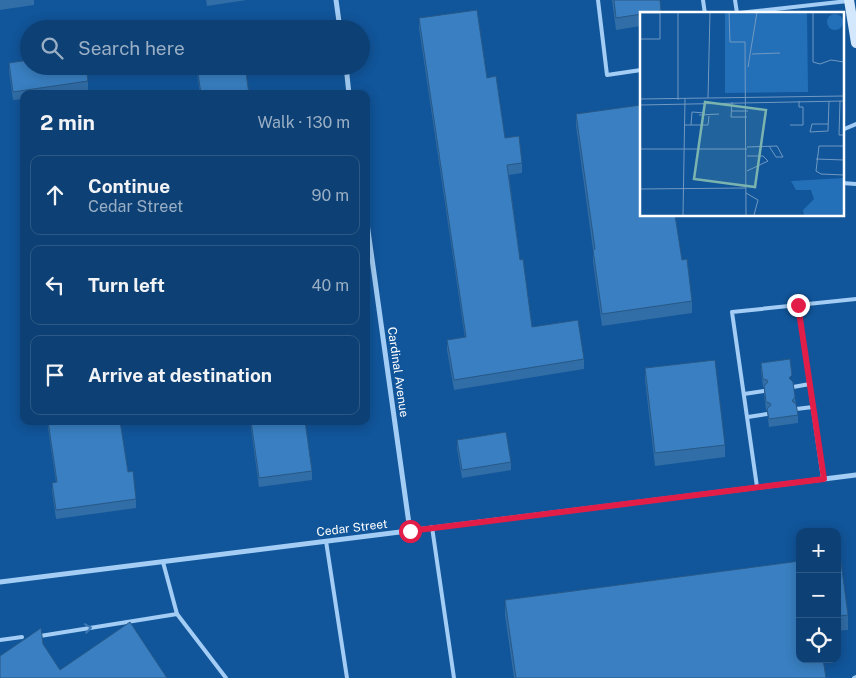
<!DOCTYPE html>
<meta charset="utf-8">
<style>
body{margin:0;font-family:"Public Sans",sans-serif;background:#1b4b7c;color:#f1f3f6}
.controls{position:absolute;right:15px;bottom:15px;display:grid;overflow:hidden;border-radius:10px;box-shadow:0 2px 12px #0003}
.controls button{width:45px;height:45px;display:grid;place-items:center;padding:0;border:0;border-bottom:1px solid #2d5986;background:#0d4074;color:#f1f3f6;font:25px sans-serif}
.stop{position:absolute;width:15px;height:15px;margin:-11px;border:4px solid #e11d48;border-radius:50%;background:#fff}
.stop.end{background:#e11d48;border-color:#fff;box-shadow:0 1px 5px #0008}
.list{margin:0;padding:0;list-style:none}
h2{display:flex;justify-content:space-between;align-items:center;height:65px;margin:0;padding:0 20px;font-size:21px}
h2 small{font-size:16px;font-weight:400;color:#9aafc5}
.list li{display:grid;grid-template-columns:32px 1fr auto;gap:15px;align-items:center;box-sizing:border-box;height:80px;margin:0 10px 10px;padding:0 10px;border:1px solid #2d5986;border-radius:10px}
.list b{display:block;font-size:19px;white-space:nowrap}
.list p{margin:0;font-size:16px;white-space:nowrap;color:#9aafc5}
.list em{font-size:16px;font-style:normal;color:#9aafc5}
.icon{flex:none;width:28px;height:28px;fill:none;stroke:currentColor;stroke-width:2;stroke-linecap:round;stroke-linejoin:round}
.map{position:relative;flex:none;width:856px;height:678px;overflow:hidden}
.search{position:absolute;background:#0d4074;box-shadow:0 2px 12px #0003;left:20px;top:20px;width:350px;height:55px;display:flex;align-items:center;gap:12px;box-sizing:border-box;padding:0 18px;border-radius:28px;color:#9aafc5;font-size:19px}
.panel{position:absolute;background:#0d4074;box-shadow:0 2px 12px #0003;left:20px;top:90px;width:350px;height:335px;border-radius:10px}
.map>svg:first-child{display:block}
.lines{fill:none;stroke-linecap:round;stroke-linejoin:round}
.service{stroke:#a3cdf4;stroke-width:4}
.minor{stroke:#a3cdf4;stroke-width:5}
.secondary{stroke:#d3e8fd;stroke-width:10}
.wall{fill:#316da6}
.building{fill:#397fc1;stroke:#285987}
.oneway{stroke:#3d79b5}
.route{stroke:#e11d48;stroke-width:6}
.labels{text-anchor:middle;stroke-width:5;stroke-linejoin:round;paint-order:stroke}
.street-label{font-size:12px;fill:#fff;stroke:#11559a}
.inset-road{fill:none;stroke:#7099c2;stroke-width:1}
.view{fill:#7bb4af;fill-opacity:0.15;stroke:#7bb4af;stroke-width:2.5}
.inset-edge{fill:none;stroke:#fff;stroke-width:2.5}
</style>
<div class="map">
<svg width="856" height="678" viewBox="0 0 856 678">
<rect width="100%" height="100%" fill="#11559a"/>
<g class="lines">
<g class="service">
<polyline points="598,0 607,75 641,70"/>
<polyline points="703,0 705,14"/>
<polyline points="735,0 737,13"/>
<polyline points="729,14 848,1"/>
<polyline points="842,130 856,124"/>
<polyline points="842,183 856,184"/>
<polyline points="798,305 823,479"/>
<polyline points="793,387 810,384"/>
<polyline points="744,394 764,391"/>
<polyline points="796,409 813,407"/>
<polyline points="748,417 767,414"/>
<polyline points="757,487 732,312 856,299"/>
<polyline points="432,527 454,678"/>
<polyline points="326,541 347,678"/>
<polyline points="163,562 177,614 226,678"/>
<polyline points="40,636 177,614"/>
<polyline points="0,640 22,637"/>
<polyline points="854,678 856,677"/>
</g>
<g class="minor">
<polyline points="336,0 340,29"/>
<polyline points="346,66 349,94"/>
<polyline points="366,216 410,531"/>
<polyline points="0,582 856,475"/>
</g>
<polyline class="secondary" points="849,0 856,43"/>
</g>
<g class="wall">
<polygon points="0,0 34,0 34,5 0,10"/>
<polygon points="206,0 247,0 207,6"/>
<polygon points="612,0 660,0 661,14 641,14 641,26 616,30"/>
<polygon points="419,18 487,78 505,138 522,163 522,173 509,175 520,260 532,327 584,359 584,369 454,390 447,350 447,340 465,338 419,28"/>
<polygon points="9,63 88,81 88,90 60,94 24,94 24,99 13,100 9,71"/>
<polygon points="196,66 245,66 249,94 200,94"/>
<polygon points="576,114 682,260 692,301 692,313 602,326 593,262 593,250 576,126"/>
<polygon points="761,363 792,381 798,415 798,423 769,427 767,411 766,410 764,395 764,388 763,387 761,371"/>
<polygon points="645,368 725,445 725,457 655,466 645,380"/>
<polygon points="47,421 120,421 128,472 136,499 136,508 56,519 52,491 52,483 56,482"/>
<polygon points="250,421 305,421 312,471 312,480 259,487"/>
<polygon points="457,440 511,462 511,470 462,478 457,449"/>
<polygon points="837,556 848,615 848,630 837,631"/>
<polygon points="505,600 826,678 514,678 505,615"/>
</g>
<g class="building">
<polygon points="614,0 660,0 661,11 616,18"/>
<polygon points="477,10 487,78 496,76 505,138 519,136 522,163 507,165 520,260 523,259 532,327 578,320 584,359 454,380 447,340 466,337 419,18"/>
<polygon points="29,60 29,66 86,66 88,81 13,92 9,63"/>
<polygon points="197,66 245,66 249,94 201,94"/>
<polygon points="641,105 641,215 675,215 682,260 687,259 692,301 602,314 593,250 595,249 576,114"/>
<polygon points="790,359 792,375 789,378 793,382 795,397 792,401 796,404 798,415 769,419 767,409 771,405 770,403 766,402 764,386 768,382 767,380 763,379 761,363"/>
<polygon points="715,360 725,445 655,453 645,368"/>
<polygon points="48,421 120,421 128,472 133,471 136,499 56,510 52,483 57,482"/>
<polygon points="251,421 305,421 312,471 259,478"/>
<polygon points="506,432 511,462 462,470 457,440"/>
<polygon points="840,555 848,615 837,616 837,556"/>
<polygon points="800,561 800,659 823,659 826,678 516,678 505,600"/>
<polygon points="130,622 167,678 0,678 0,656 41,628 43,644 60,670"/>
</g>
<defs><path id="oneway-chevron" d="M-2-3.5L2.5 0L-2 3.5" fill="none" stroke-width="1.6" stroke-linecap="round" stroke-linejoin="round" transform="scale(1.25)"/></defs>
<use class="oneway" href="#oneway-chevron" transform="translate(88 628) rotate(-9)"/>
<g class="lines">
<polyline class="route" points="410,531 824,479 798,305"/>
</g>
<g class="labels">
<g class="street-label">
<text transform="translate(398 372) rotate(82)" y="4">Cardinal Avenue</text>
<text transform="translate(352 528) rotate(-7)" y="4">Cedar Street</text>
</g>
</g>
<g transform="translate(640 12)">
<rect width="204" height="204" fill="#11559a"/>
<path d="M187 10a8 8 0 1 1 16 0a8 8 0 1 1-16 0Z" fill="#2370b8"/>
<path d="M204,166V203H164L163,198L174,187L171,178H156L151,169Z" fill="#2370b8"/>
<path d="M85,0H167L168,80L85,81Z" fill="#2370b8"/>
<path class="inset-road" d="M38,0V88M89,0L90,30H105L106,203M173,0V50L180,52L191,48L204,50M0,1H20V27H0M112,42L140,41M108,55L117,0M68,86L70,0M0,87L204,84M200,89L199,123H204M92,90L91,105H107M0,93L204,89M92,99H108M59,103L79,102M188,112H172L170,120L188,119L189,89M44,113H68L69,104M51,113L52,100L65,101M150,113H163V95H159V89M204,134H179L176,159L181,162L204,163M107,135L137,134L143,145H136L129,134M0,137H107M176,147L204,148M107,159L128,149L123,144H107M0,177L106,176M106,181L118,188L114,203M43,203L45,87"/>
<path class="view" d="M65,90L126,98L115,175L54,167Z"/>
<rect width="204" height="204" class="inset-edge"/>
</g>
</svg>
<div class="controls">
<button>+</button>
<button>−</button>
<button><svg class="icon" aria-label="locate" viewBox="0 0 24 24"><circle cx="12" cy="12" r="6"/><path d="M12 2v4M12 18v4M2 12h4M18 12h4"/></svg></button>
</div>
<div class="stop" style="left:410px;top:531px"></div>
<div class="stop end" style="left:798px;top:305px"></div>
<div class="search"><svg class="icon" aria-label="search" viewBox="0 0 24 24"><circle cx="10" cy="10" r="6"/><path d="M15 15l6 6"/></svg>Search here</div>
<section class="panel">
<h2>2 min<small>Walk · 130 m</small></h2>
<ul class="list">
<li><svg class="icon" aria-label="ahead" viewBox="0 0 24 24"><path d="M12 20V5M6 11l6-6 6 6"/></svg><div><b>Continue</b><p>Cedar Street</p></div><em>90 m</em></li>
<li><svg class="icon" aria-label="left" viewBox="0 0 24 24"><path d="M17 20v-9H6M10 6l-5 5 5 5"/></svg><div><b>Turn left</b></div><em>40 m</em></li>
<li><svg class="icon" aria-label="arrive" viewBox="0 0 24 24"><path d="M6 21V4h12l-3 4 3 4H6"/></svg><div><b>Arrive at destination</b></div></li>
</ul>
</section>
</div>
